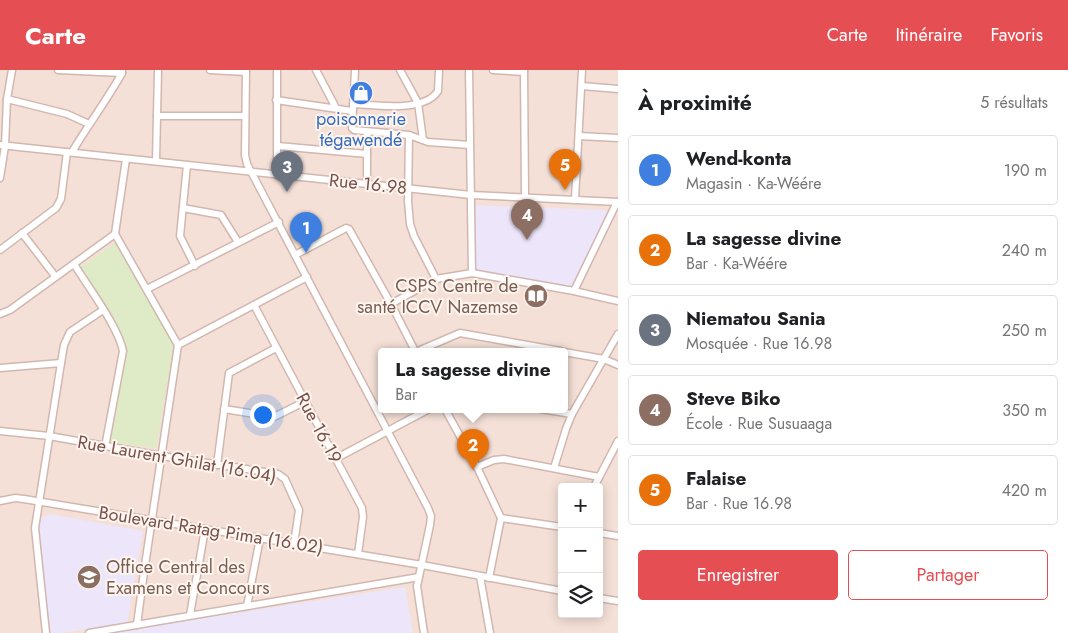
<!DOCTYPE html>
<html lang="fr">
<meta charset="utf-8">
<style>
body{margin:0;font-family:Jost,sans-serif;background:#f6f6f6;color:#202124}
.controls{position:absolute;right:15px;bottom:15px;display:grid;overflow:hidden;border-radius:5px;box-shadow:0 2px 12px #0003}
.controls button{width:45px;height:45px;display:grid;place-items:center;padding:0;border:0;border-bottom:1px solid #e0e0e0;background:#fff;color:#202124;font:25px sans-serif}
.you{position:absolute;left:262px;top:344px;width:18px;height:18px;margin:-12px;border:4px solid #fff;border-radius:50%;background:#1a73e8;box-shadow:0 0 0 8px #1a73e833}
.badge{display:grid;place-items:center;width:32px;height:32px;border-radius:50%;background:#e54f54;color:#fff;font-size:16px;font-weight:700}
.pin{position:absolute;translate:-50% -41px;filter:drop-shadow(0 1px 2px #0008)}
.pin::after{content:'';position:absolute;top:26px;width:18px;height:15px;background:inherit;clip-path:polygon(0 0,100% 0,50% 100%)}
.popup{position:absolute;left:378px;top:278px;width:190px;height:65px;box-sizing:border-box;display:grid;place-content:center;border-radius:5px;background:#fff;filter:drop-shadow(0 1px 4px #0005);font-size:16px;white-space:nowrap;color:#757577}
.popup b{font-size:19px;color:#202124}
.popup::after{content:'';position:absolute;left:50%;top:100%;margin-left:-10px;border:10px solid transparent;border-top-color:#fff}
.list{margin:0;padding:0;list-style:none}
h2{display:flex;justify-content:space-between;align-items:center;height:65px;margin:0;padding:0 20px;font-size:21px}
h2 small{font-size:16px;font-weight:400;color:#757577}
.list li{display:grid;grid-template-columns:32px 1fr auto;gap:15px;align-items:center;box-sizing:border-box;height:70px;margin:0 10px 10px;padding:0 10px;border:1px solid #e0e0e0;border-radius:5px}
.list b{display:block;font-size:19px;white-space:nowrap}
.list p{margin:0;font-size:16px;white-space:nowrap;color:#757577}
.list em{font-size:16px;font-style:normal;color:#757577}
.actions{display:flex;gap:10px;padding:15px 20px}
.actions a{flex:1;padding:11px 0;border:1px solid #e54f54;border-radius:5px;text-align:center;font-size:18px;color:#e54f54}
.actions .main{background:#e54f54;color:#fff}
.icon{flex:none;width:28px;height:28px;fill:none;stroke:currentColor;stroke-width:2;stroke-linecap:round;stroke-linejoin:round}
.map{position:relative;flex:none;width:618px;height:563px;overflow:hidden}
header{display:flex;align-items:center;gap:30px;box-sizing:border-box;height:70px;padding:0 25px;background:#e54f54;color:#fff}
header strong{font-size:24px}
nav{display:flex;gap:28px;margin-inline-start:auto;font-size:18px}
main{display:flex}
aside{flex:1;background:#fff}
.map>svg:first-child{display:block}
.residential{fill:#f4e0d7;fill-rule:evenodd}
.education{fill:#ede5f9}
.green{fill:#deebc6}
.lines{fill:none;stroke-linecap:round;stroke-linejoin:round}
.minor-casing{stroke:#d1b7b0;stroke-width:9}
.minor{stroke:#fff;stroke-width:6}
.labels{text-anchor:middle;stroke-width:4;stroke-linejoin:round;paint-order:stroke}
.shop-label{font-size:18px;fill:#366cbe;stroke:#fff5ef}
.street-label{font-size:18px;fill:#77504c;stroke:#fff5ef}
.education-label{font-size:18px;fill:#785e54;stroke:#fff5ef;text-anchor:end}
</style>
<header>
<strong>Carte</strong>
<nav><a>Carte</a><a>Itinéraire</a><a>Favoris</a></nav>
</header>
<main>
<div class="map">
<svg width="618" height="563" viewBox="0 0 618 563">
<rect width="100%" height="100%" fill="#fcf0e9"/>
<path class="residential" d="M0,0H618V563H0ZM382,281H564V339H382ZM562,417H599V544H562Z"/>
<g class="education">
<polygon points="473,135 605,140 608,144 571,216 565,216 475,200"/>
<polygon points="50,444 143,461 127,553 60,563 49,563 37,450"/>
<polygon points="405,517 413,563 104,563"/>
</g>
<polygon class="green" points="115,173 174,272 156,378 106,372 122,281 76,200"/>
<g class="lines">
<g class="minor-casing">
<g id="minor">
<polyline points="58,0 122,3"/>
<polyline points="210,0 246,2"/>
<polyline points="246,0 245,85 247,94 428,438 431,446 430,455 417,516 424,563"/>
<polyline points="277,0 277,105"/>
<polyline points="316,0 336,38"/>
<polyline points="355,0 352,58 354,60 409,65"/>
<polyline points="400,0 418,33 423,70"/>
<polyline points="469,0 472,203"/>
<polyline points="493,0 524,2"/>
<polyline points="524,0 525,127"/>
<polyline points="582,16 618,19"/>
<polyline points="7,29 67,44 89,54"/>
<polyline points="276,30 352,41"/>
<path d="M353,34C375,35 424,43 438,21L439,0"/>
<polyline points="157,46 245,46"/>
<polyline points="579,66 618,68"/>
<polyline points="0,75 471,125 618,132"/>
<polyline points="278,76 367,84"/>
<path d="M72,82C88,55 107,30 122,3V0"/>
<polyline points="126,89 115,164 178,275 144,502 137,555"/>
<polyline points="156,91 158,0"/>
<polyline points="187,95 180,166 195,196"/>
<polyline points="0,108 5,76 7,29 12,0"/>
<polyline points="367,113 367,62"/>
<polyline points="575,129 582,0"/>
<polyline points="183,138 221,145 238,172"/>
<polyline points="22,163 55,206"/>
<polyline points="0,180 56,138 61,129 67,82"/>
<polyline points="295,185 346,158 349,159 391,234 415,281"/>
<path d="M74,194C88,217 118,256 123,281L105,377"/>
<polyline points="436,209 414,166 410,154 408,131 409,65 428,72 470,75"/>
<polyline points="147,219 279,152"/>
<polyline points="574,221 617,132"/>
<polyline points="391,234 436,209 472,203 574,221 618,231"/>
<polyline points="254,235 362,438 363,447 358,484"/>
<polyline points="0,244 10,240 115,164"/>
<polyline points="178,275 307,207"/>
<polyline points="418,281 460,263 561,281"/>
<polyline points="564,282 604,289 618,295"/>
<polyline points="0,298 61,293"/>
<polyline points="224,339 274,347 306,331"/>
<polyline points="445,339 477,397 501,448 489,508"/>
<polyline points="541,339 572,344"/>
<polyline points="0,361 49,366 162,386 278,404 285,409 299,440 294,474"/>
<polyline points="335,389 429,339"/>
<polyline points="217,395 229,303 276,278"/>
<polyline points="477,397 494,390 504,389 599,407"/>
<polyline points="554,398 566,359 572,344 618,264"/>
<polyline points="594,417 618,371"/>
<polyline points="0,431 15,428 24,429 422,495 562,521"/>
<polyline points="501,448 562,457"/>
<polyline points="599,463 618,466"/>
<polyline points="480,506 490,563"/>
<polyline points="599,528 618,531"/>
<polyline points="247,536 260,468"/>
<polyline points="190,545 205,459"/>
<polyline points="46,563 35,458 61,293 64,275 70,262 103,240"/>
<polyline points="89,563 419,507"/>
</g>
</g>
<use href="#minor" class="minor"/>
</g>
<defs>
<g id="shop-disc" transform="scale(1.25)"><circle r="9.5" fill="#3f7fe0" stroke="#fff5ef"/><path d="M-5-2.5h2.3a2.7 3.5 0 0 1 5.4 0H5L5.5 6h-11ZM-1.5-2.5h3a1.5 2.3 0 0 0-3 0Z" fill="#fff"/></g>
<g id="library-disc" transform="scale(1.25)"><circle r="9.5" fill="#8d6e63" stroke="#fff5ef"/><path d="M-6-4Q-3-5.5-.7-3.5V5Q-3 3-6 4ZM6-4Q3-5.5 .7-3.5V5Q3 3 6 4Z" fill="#fff"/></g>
<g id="university-disc" transform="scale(1.25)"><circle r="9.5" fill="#8d6e63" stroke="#fff5ef"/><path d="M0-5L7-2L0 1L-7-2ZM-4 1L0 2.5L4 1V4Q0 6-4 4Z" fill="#fff"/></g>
</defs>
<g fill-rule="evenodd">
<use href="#shop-disc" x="361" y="23"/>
<use href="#library-disc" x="536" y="226"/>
<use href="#university-disc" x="89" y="507"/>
</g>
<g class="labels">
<g class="shop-label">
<text x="361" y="55">poisonnerie<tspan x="361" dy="21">tégawendé</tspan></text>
</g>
<g class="street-label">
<text transform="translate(368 114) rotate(6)" y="6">Rue 16.98</text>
<text transform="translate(319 358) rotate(62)" y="6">Rue 16.19</text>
<text transform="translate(177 389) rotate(10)" y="6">Rue Laurent Ghilat (16.04)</text>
<text transform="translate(211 460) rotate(9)" y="6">Boulevard Ratag Pima (16.02)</text>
</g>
<g class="education-label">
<text x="518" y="222">CSPS Centre de<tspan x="518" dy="21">santé ICCV Nazemse</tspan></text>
<text x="106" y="503" text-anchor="start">Office Central des<tspan x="106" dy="21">Examens et Concours</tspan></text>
</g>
</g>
</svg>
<div class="controls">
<button>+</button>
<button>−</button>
<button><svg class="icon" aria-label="layers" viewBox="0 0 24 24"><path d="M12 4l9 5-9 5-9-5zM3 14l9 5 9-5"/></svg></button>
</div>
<div class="you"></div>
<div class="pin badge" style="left:306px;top:183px;background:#3f7fe0">1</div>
<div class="pin badge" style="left:473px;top:400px;background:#e8710a">2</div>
<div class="popup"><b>La sagesse divine</b>Bar</div>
<div class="pin badge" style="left:287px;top:122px;background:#6b7280">3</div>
<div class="pin badge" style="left:527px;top:170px;background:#8d6e63">4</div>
<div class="pin badge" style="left:565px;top:120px;background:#e8710a">5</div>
</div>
<aside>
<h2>À proximité<small>5 résultats</small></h2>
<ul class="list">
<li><span class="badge" style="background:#3f7fe0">1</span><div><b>Wend-konta</b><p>Magasin · Ka-Wéére</p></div><em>190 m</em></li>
<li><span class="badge" style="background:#e8710a">2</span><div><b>La sagesse divine</b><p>Bar · Ka-Wéére</p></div><em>240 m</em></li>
<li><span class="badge" style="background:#6b7280">3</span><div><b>Niematou Sania</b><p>Mosquée · Rue 16.98</p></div><em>250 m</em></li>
<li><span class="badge" style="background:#8d6e63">4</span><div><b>Steve Biko</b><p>École · Rue Susuaaga</p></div><em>350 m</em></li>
<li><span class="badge" style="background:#e8710a">5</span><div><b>Falaise</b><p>Bar · Rue 16.98</p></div><em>420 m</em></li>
</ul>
<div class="actions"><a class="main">Enregistrer</a><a>Partager</a></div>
</aside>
</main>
